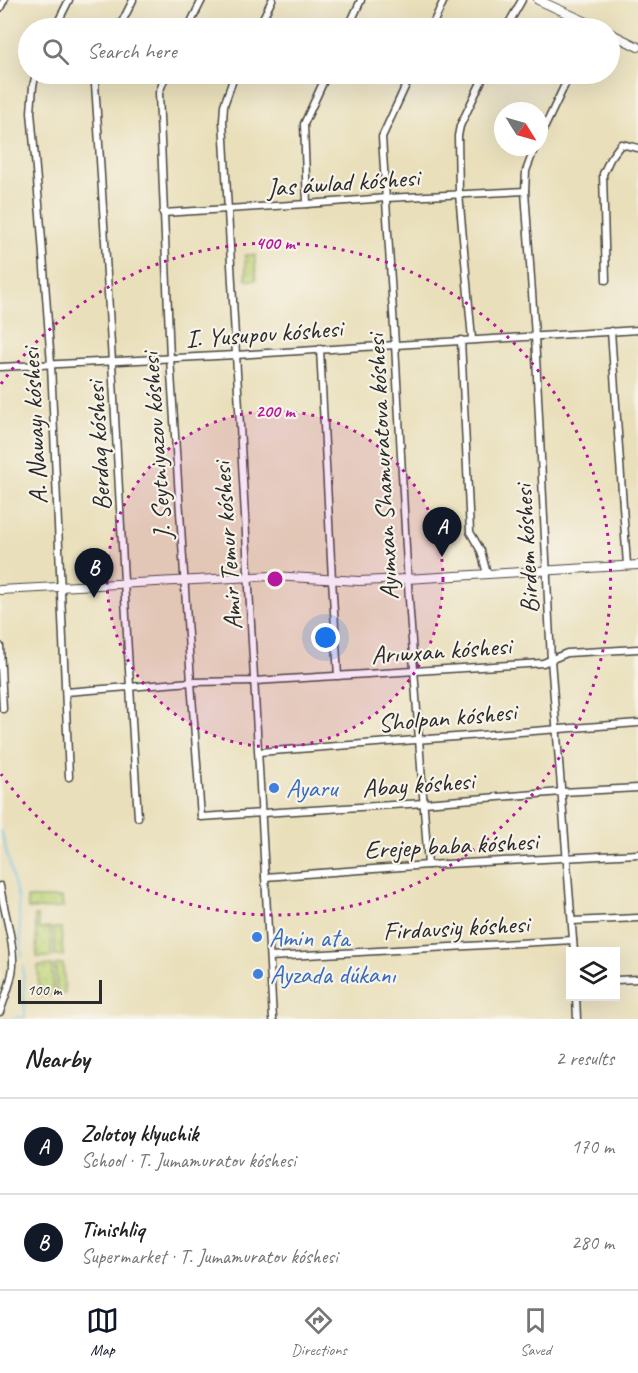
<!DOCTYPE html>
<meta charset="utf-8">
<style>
body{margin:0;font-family:Caveat,sans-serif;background:#f6f6f6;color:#222}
.controls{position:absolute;right:18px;bottom:18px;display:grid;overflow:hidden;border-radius:0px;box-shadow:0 6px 24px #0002}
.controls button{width:54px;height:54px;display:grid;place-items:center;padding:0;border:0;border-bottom:2px solid #e0e0e0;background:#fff;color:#222;font:30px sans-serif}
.compass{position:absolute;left:494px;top:102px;width:54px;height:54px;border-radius:50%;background:#fff;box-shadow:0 6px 24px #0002;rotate:127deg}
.scale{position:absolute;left:18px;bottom:15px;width:84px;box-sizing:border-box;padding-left:6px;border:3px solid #2b2b2b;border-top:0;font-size:16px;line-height:21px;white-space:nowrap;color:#2b2b2b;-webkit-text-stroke:4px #f7f3e8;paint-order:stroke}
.you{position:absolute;left:326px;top:638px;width:21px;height:21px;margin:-15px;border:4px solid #fff;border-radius:50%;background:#1a73e8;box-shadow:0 0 0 9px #1a73e833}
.badge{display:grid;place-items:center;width:39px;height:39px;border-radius:50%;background:#111827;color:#fff;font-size:20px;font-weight:700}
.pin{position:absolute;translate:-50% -50px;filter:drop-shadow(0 2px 3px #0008)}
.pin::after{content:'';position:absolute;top:32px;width:21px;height:18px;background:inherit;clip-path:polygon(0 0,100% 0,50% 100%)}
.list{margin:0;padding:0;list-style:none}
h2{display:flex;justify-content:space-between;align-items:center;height:78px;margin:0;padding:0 24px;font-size:26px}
h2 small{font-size:20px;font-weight:400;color:#767676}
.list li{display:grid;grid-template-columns:39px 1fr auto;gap:18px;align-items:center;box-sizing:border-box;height:96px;padding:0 24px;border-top:2px solid #e0e0e0}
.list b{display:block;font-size:22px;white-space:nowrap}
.list p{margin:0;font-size:20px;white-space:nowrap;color:#767676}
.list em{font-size:20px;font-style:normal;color:#767676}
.icon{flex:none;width:33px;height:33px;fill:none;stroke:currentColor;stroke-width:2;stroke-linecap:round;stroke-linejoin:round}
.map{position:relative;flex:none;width:638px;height:1019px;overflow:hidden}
.search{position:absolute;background:#fff;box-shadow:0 6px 24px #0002;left:18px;right:18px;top:18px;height:66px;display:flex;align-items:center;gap:15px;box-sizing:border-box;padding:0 21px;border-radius:33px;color:#767676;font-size:22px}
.sheet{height:270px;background:#fff}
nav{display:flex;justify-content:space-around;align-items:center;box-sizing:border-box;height:84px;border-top:2px solid #e0e0e0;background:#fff;font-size:16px;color:#767676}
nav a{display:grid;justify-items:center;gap:3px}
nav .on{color:#111827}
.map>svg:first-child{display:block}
.grass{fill:url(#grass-dots);stroke:#748052;stroke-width:1.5}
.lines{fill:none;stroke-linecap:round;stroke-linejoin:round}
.stream{stroke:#70c2eb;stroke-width:1.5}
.minor-casing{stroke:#484640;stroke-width:9}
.major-casing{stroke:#484640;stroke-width:10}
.minor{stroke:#fff;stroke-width:6}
.major{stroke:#fff;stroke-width:8}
.ring{fill:none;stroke:#b5179e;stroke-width:3;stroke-dasharray:3 6}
.shop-dot{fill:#3f7fe0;stroke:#f7f3e8;stroke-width:2}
.labels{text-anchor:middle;stroke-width:4.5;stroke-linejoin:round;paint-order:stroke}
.street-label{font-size:26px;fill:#2b2b2b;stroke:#f7f3e8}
.shop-label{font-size:26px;fill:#366cbe;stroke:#f7f3e8;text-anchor:start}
.centre{fill:#b5179e;stroke:#f7f3e8;stroke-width:3}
.ring-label{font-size:18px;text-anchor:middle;font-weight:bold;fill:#b5179e;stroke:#f7f3e8;stroke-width:4.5;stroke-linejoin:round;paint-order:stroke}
</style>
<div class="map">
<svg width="638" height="1019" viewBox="0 0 638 1019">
<defs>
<pattern id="grass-dots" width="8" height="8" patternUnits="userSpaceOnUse" patternTransform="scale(1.5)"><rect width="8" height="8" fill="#bed478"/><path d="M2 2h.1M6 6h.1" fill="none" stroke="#a3b668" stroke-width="1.8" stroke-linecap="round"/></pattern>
</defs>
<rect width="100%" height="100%" fill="#f7f3e8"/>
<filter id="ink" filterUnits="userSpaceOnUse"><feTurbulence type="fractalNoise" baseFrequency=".0167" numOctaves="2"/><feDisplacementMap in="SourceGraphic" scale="12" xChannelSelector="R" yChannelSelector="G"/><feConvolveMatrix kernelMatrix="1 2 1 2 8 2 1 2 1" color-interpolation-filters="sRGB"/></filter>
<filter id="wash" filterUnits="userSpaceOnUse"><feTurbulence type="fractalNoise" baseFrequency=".008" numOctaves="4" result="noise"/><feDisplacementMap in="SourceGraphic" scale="24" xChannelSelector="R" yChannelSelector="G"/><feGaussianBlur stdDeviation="1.35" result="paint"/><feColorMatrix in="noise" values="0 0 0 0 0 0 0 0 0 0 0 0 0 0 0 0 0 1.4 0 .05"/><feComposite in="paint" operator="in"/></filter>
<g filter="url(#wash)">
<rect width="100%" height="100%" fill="#e9dfba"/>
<g class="grass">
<polygon points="245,255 255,255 256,280 246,280"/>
<polygon points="27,898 62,898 63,908 28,909"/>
<polygon points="35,916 38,916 39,929 50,928 52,957 37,957"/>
<polygon points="53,928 61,928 63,956 55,956"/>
<polygon points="63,964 65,994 57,994 55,965"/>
<polygon points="52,965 54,995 39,996 38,966"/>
</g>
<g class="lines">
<g class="stream">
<polyline points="1,830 18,899 22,957"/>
<polyline points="13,1019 16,1017 25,1018 23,965"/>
</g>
</g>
</g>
<g filter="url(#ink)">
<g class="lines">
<g class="minor-casing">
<g id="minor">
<polyline points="0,8 4,0"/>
<polyline points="55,28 69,0"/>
<polyline points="119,28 133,0"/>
<polyline points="188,28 202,0"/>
<polyline points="258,28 272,0"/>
<polyline points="348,28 361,0"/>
<polyline points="431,28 444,0"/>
<polyline points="506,28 522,0"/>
<polyline points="36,74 33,86 31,112 41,227 51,364 69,777"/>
<path d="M99,74L95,84C112,328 122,573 138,817"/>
<polyline points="166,74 159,93 170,358 191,682 201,817 424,803 562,792 638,788"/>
<polyline points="235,74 224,105 223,121 273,1019"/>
<polyline points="411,74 382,137 395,344 408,585 428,865"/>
<polyline points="539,139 570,74"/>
<polyline points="535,147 526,171 525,191 535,336 551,660 574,952"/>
<polyline points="307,204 304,124 327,74"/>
<polyline points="163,213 307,204 386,198 525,191"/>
<polyline points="606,280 603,174 610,159 621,144 638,148"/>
<polyline points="611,331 627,565"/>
<polyline points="472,339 459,194 458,136 460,126 485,74"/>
<polyline points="461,340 470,532 481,551 487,574"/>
<polyline points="320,349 332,579 338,676"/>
<polyline points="0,367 236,355 638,330"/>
<polyline points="0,646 3,709"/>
<polyline points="66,692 191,682 255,681 543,663 567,653 638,649"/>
<polyline points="259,752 638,723"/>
<polyline points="265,877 428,865 638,854"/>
<path d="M0,886C4,912 14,940 13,966C12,982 5,997 0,1012"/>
<polyline points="572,921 638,918"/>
<polyline points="270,957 573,940"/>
<polyline points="616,980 638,979"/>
<polyline points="576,996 577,1019"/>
</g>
</g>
<g class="major-casing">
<g id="major">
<polyline points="538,0 600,28"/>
<polyline points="610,33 638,47"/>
<polyline points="0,590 272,576 359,581 407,579 638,565"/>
</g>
</g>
<use href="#minor" class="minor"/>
<use href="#major" class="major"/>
</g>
</g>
<circle cx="275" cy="579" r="168" fill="#b5179e" fill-opacity=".12"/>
<g class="ring">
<circle cx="275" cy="579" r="168"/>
<path d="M1 384A336 336 0 1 1 1 774"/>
</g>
<g class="shop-dot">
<circle cx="274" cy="788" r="6"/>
<circle cx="257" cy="937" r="6"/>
<circle cx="258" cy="974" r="6"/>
</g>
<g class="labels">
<g class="street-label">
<text transform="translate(343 182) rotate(-4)" y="9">Jas áwlad kóshesi</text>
<text transform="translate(264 333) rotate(-4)" y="9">I. Yusupov kóshesi</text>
<text transform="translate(34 426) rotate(-93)" y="9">A. Nawayı kóshesi</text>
<text transform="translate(98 446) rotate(-93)" y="9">Berdaq kóshesi</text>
<text transform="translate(156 446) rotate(-94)" y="9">J. Seytniyazov kóshesi</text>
<text transform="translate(382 467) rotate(-93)" y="9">Ayımxan Shamuratova kóshesi</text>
<text transform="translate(227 546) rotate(-94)" y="9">Amir Temur kóshesi</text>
<text transform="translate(526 549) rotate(-93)" y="9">Birdem kóshesi</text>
<text transform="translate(441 650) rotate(-4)" y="9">Arıwxan kóshesi</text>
<text transform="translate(447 717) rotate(-5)" y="9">Sholpan kóshesi</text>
<text transform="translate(418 784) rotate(-4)" y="9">Abay kóshesi</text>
<text transform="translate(451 845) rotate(-3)" y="9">Erejep baba kóshesi</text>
<text transform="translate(456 927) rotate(-3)" y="9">Firdavsiy kóshesi</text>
</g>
<g class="shop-label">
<text x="286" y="797">Ayaru</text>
<text x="269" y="946">Amin ata</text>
<text x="270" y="983">Ayzada dúkanı</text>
</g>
</g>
<circle cx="275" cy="579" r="9" class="centre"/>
<g class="ring-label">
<text x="275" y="249">400 m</text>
<text x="275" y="417">200 m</text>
</g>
</svg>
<div class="controls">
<button><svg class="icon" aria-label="layers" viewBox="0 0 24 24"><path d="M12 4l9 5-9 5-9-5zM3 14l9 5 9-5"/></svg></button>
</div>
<svg class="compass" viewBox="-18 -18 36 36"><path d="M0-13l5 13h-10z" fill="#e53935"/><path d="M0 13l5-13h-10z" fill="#767676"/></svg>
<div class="scale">100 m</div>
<div class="you"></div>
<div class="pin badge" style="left:442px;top:557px">A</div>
<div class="pin badge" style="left:94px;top:598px">B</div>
<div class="search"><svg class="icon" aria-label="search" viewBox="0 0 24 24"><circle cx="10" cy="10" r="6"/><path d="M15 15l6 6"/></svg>Search here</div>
</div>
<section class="sheet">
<h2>Nearby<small>2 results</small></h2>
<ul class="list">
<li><span class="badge">A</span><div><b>Zolotoy klyuchik</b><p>School · T. Jumamuratov kóshesi</p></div><em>170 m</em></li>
<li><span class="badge">B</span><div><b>Tinishliq</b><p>Supermarket · T. Jumamuratov kóshesi</p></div><em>280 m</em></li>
</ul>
</section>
<nav>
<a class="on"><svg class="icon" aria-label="map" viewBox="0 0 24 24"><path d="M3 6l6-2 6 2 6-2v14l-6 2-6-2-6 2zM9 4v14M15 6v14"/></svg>Map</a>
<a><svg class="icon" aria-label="directions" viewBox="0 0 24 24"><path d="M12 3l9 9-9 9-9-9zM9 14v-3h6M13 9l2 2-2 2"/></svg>Directions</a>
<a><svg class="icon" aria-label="saved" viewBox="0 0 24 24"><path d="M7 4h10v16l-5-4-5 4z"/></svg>Saved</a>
</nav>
